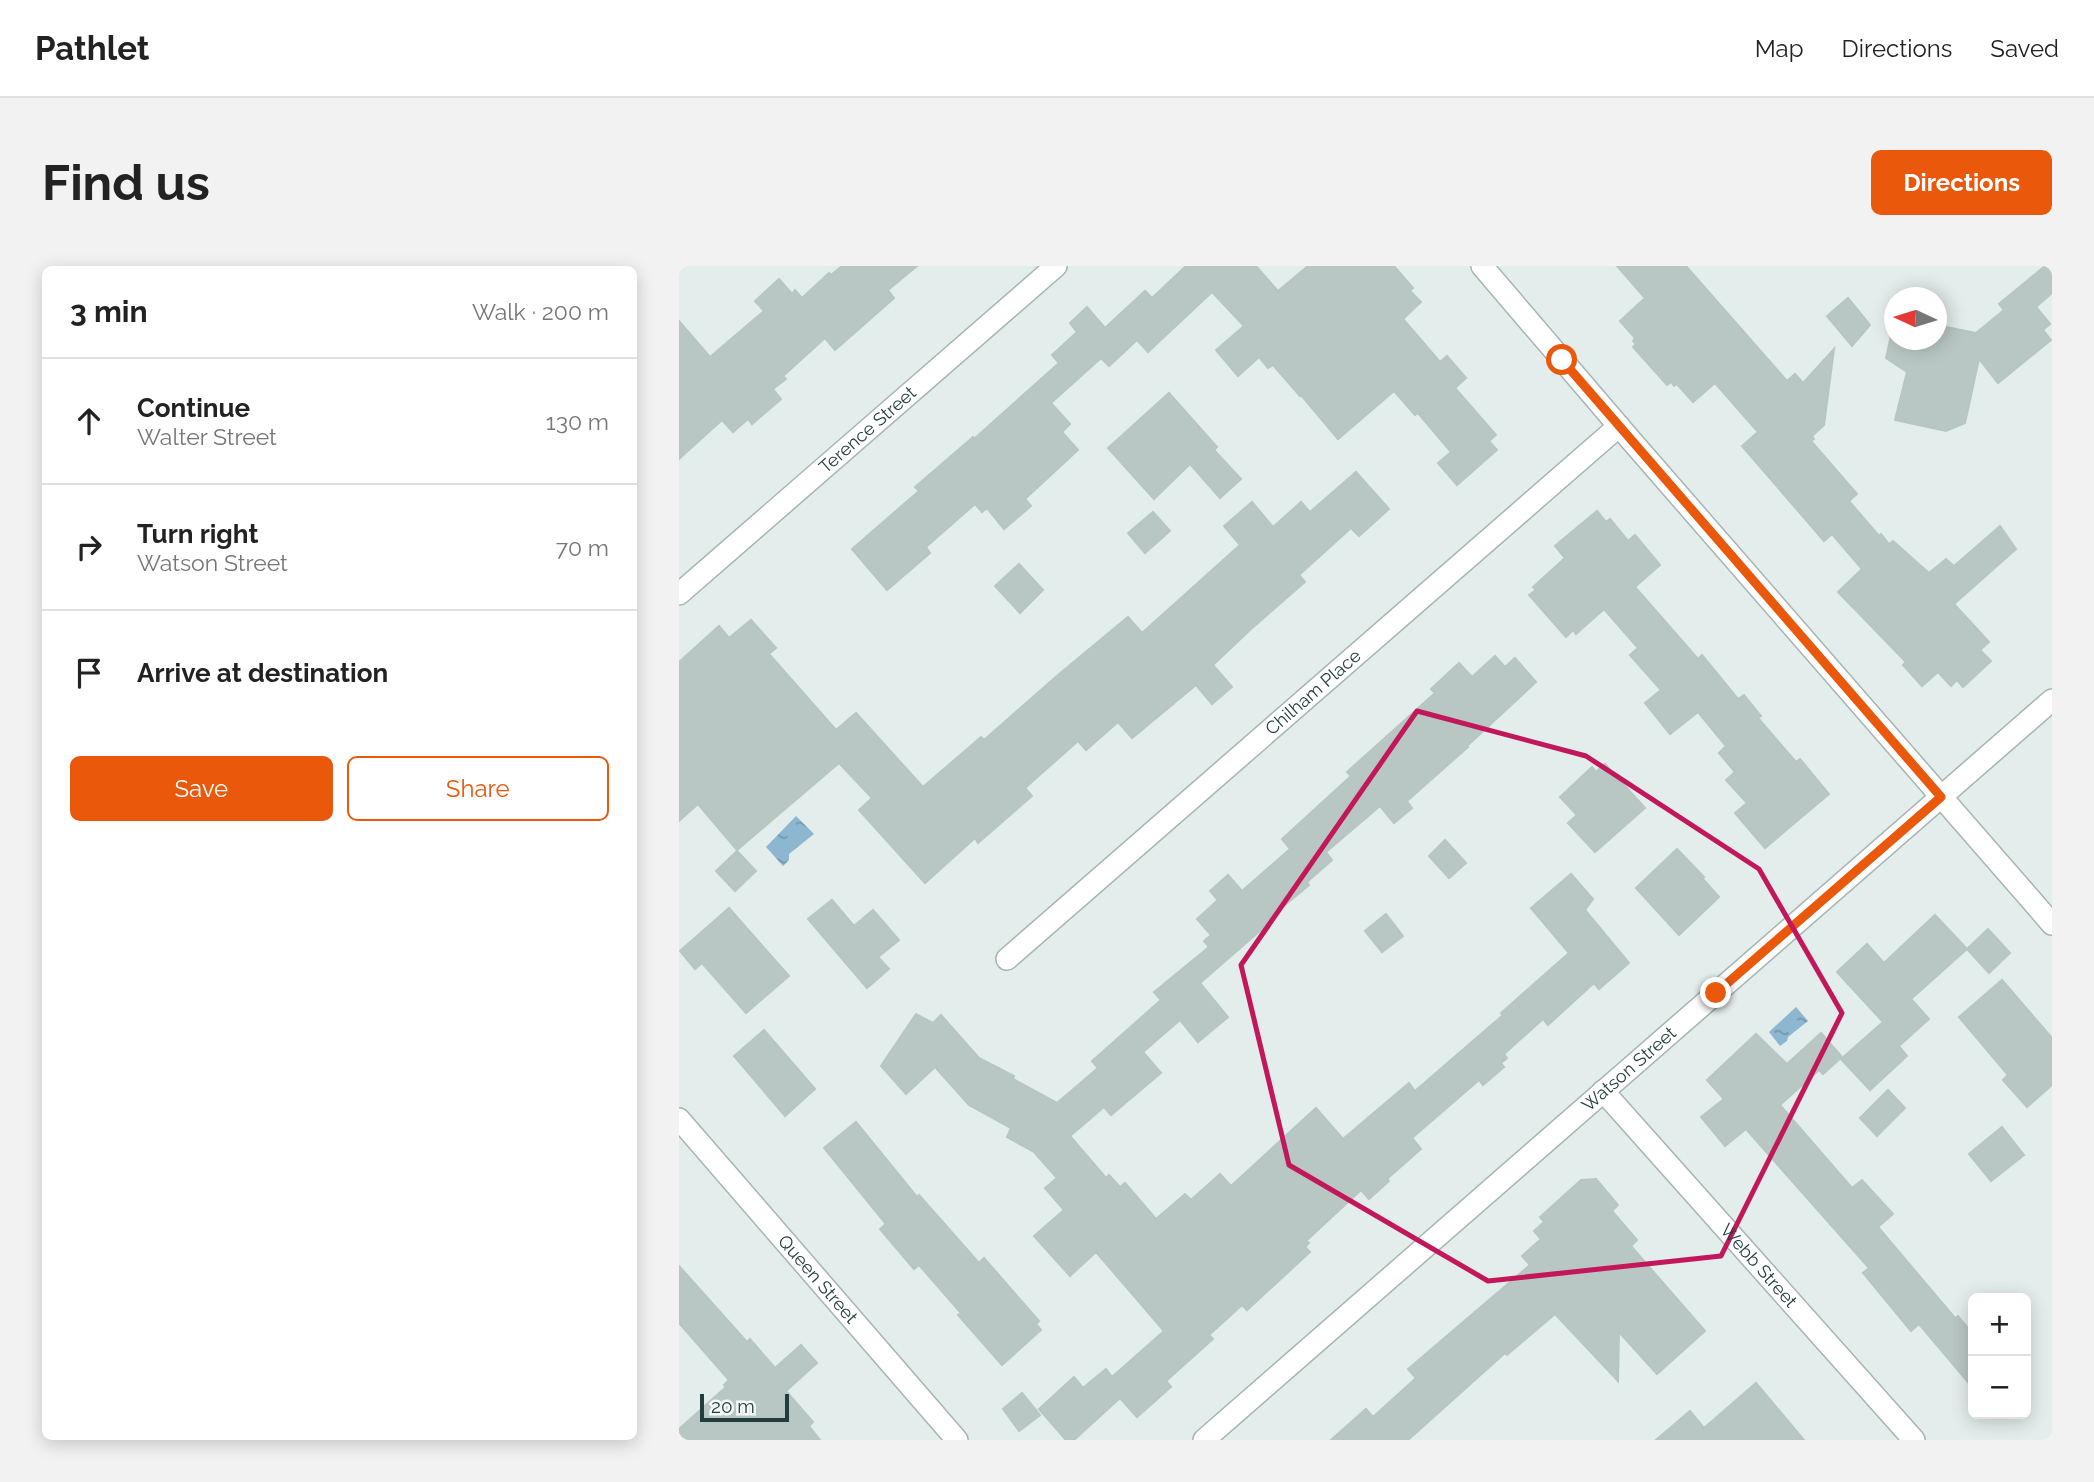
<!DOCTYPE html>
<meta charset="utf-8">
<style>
body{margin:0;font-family:Raleway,sans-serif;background:#f2f2f2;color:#222}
.controls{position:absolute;right:21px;bottom:21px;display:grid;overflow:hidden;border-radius:10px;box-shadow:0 4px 18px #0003}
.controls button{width:63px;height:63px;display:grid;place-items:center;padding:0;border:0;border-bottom:2px solid #e0e0e0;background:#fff;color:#222;font:35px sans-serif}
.compass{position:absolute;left:1205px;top:21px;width:63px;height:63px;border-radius:50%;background:#fff;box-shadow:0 4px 18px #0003;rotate:274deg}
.scale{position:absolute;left:21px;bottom:18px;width:89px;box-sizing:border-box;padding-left:7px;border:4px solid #233e3c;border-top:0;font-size:19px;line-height:24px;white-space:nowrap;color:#233e3c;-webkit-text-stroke:5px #f4f9f8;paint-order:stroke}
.stop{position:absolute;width:21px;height:21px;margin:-16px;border:5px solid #ea580c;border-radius:50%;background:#fff}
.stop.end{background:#ea580c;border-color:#fff;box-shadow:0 2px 7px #0008}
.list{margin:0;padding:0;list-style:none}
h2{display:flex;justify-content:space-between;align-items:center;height:91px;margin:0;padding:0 28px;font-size:30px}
h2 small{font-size:23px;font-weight:400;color:#767676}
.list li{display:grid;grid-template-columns:46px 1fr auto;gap:21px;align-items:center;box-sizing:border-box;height:126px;padding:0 28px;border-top:2px solid #e0e0e0}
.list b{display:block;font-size:26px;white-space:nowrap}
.list p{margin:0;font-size:23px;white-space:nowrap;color:#767676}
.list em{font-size:23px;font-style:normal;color:#767676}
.actions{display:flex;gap:14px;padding:21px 28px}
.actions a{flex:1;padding:16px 0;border:2px solid #ea580c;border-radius:10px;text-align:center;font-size:24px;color:#ea580c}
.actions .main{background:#ea580c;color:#fff}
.icon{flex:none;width:38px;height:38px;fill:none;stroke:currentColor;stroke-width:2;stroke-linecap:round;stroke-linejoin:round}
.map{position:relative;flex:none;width:1373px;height:1174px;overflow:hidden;border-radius:10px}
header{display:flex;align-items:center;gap:42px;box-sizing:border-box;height:98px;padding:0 35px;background:#fff;border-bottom:2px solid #e0e0e0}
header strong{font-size:33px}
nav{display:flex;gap:38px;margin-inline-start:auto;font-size:24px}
.intro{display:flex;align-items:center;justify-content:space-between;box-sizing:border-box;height:168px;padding:0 42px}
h1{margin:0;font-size:49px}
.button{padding:18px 32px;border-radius:10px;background:#ea580c;color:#fff;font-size:24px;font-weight:700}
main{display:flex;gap:42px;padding:0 42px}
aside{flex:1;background:#fff;border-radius:10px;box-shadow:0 4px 18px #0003}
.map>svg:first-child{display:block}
.water{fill:url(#water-ripples)}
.building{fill:#b9c7c4;stroke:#b6c6c3;stroke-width:2}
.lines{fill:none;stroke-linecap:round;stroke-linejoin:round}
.minor-casing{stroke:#a6b5b3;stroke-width:24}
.minor{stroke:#fff;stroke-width:21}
.route{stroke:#ea580c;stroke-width:9}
.marked{fill:none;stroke:#c2185b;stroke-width:5;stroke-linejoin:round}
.labels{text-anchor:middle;stroke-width:5;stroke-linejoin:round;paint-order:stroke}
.street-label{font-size:18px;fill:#233e3c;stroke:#f4f9f8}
</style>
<header>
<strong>Pathlet</strong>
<nav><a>Map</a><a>Directions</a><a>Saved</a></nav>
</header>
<div class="intro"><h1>Find us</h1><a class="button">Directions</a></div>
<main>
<aside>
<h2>3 min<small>Walk · 200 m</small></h2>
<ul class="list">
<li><svg class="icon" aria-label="ahead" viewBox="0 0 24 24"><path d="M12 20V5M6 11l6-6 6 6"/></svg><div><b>Continue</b><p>Walter Street</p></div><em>130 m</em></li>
<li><svg class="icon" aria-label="right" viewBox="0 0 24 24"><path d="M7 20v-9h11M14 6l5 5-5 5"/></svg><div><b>Turn right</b><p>Watson Street</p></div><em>70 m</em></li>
<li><svg class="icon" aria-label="arrive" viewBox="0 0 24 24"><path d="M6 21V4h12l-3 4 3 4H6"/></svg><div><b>Arrive at destination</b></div></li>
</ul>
<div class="actions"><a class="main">Save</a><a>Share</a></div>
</aside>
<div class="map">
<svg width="1373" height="1174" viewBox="0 0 1373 1174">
<defs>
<pattern id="water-ripples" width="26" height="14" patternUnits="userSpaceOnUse" patternTransform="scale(1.75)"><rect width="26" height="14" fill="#8db7d0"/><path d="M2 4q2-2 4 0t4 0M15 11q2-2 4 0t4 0" fill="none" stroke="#7396aa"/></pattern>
</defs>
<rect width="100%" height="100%" fill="#e3edeb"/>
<g class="water">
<polygon points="117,550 135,568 110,588 110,594 104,600 87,581"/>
<polygon points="1117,741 1129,755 1109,771 1108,775 1101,780 1090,766"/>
</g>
<g class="building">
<polygon points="163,0 238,0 209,24 215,32 156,84 146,72 104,110 107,113 94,123 102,133 73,158 69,153 54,166 43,154 0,193 0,55 31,91 85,45 76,35 100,13 113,28 116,24 123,32 150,7 152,9"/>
<polygon points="507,0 577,0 599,25 629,0 715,0 734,22 731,25 742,36 724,53 761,96 768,90 787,112 776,122 817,169 810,175 818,184 778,219 759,197 772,186 739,147 736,149 715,125 659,173 622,129 621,130 594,99 589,102 580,91 559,110 537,84 565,60 533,26 469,86 458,74 430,100 422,92 372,137 391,158 383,166 399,184 346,233 352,240 325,263 308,242 303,246 296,238 247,281 251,287 208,324 173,283 240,225 236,221 294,171 295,173 380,97 373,89 398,66 391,57 408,41 426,62 466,25 473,32"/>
<polygon points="938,0 1007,0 1108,115 1116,108 1124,117 1155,83 1145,159 1133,170 1135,173 1132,175 1178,228 1170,235 1200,270 1202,268 1210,278 1214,275 1250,307 1267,293 1275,300 1321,260 1337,283 1275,338 1310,376 1301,384 1312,395 1284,421 1278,414 1272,420 1259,406 1243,420 1224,399 1227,396 1159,326 1183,303 1153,268 1145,275 1063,180 1079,166 1036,117 1014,136 998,118 995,120 992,116 988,119 954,81 957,78 954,75 956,72 941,55 966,32"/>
<polygon points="1366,0 1373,0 1373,27 1357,41 1371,58 1364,64 1372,74 1319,117 1300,93 1286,157 1267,165 1216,154 1228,106 1207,92 1215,56 1215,74 1257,74 1257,59 1297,67 1325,44 1320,38"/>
<polygon points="1169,32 1191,59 1173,80 1148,50"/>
<polygon points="490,127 538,181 535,184 562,213 541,232 511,198 475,233 429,182"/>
<polygon points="677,206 710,243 680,270 672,262 620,309 626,316 572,363 534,399 553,421 533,438 517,419 453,472 439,456 407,484 399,475 346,522 353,530 299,577 296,572 246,617 180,544 193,532 160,497 58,584 19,538 0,555 0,396 40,360 50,372 72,354 97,382 90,388 157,464 177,447 244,521 302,471 305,474 379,409 449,351 463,367 561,279 545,260 573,236 594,261 622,236 631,246"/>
<polygon points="918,245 927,256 931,253 949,275 956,269 981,299 956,321 1019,393 1023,389 1059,433 1065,429 1082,450 1079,452 1117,496 1121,493 1150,528 1086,582 1056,547 1068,537 1047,514 1056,506 1040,487 1047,480 1019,446 991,468 966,437 982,424 951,389 959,382 925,343 897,368 894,364 887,371 850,329 857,324 854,321 886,292 876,280"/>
<polygon points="474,246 491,265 466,287 449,267"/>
<polygon points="340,298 364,324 341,347 316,320"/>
<polygon points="816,390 826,401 836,392 857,416 788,480 789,481 728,535 733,542 715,557 701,540 647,586 653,594 628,616 630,619 588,654 590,657 521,717 549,751 519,776 501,754 464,786 482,807 432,849 425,841 391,870 427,912 430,909 441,921 446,917 477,953 506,928 512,934 541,908 552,920 637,842 664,873 730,817 736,825 824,749 822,747 890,687 852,642 892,608 914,633 906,644 950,697 920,723 915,717 869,759 864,753 825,788 828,792 822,797 825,801 804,819 800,814 733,872 742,883 708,913 710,915 690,933 682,924 627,975 630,977 626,981 631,986 568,1044 563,1039 530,1069 534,1073 487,1115 492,1121 458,1151 441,1132 395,1174 387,1174 360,1143 395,1111 404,1122 427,1103 433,1111 485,1065 417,986 391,1010 355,970 385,944 366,922 378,912 355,886 328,871 332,862 290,839 256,801 227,828 202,800 237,748 254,757 262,749 300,792 335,810 334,813 378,837 419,802 413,795 482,734 475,726 530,681 525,675 532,669 518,653 539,634 531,625 549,609 563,625 611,583 603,573 672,510 668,506 756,427 752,423 780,397 793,411"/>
<polygon points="926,498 966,542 916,586 889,557 898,549 881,531 913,501 917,506"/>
<polygon points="766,574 787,597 770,612 750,590"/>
<polygon points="998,583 1025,611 1023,612 1040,631 1000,669 957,622"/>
<polygon points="58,585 77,605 56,625 37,605"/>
<polygon points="153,634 175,660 194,644 220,674 199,691 210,703 188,722 129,653"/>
<polygon points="50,642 110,710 67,747 23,697 16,703 1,685"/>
<polygon points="707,648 724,670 703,686 686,665"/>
<polygon points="1256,649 1288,683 1232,733 1250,753 1220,780 1228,790 1191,824 1162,793 1204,756 1158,706 1188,678 1205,697"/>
<polygon points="1309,663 1331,687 1310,707 1288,683"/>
<polygon points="1323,714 1373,772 1373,819 1348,841 1324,814 1329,809 1280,751"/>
<polygon points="85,764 136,823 106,850 55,790"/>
<polygon points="1142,767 1163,791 1144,808 1140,804 1101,839 1173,922 1183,914 1214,948 1199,961 1276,1052 1279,1050 1294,1068 1294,1122 1240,1058 1232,1065 1184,1007 1190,1002 1067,863 1046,880 1022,851 1045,833 1028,814 1077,768 1108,798"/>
<polygon points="1209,824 1226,842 1198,870 1181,852"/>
<polygon points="177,856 238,931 240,929 300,997 305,992 360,1055 357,1058 362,1064 323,1099 279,1049 282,1047 240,999 235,1003 201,963 207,958 145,882"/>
<polygon points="1323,861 1345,889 1312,915 1290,888"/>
<polygon points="917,913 939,939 933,945 958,974 952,980 1026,1065 978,1108 940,1066 939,1115 876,1048 828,1089 826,1087 729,1174 652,1174 687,1143 694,1151 737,1112 729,1103 851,999 843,990 862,973 855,965 865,956 861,951 902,914"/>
<polygon points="0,1000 68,1076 71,1073 96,1102 122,1079 138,1097 107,1125 134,1156 130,1160 141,1174 0,1174 0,1163 47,1121 45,1119 50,1114 0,1057"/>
<polygon points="1077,1117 1125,1174 977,1174 1011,1145 1025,1162"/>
<polygon points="343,1127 361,1149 340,1165 324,1143"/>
</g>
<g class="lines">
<g class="minor-casing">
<g id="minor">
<polyline points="803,0 950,172 1373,658"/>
<path id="s1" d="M0,328L377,0"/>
<path id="s2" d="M328,693L940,160"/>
<path id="s3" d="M924,825L1235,1174"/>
<path id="s4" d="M0,853L278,1174"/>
<path id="s5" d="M525,1174L1373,434"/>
</g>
</g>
<use href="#minor" class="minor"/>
</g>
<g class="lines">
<polyline class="route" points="883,94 1262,531 1037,727"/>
</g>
<path class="marked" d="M738,445L907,490L1080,603L1163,747L1042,990L809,1015L610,899L562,699Z"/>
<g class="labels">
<g class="street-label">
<text dy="6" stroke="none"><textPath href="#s1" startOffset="250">Terence Street</textPath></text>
<text dy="6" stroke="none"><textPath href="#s2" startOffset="406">Chilham Place</textPath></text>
<text dy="6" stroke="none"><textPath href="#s5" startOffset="564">Watson Street</textPath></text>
<text dy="6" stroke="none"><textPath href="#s3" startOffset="234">Webb Street</textPath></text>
<text dy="6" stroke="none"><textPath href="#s4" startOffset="212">Queen Street</textPath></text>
</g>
</g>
</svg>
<div class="controls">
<button>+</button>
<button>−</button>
</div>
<svg class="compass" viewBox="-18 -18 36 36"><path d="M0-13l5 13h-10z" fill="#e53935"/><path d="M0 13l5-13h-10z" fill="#767676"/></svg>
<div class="scale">20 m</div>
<div class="stop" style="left:883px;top:94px"></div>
<div class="stop end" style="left:1037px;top:727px"></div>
</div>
</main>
